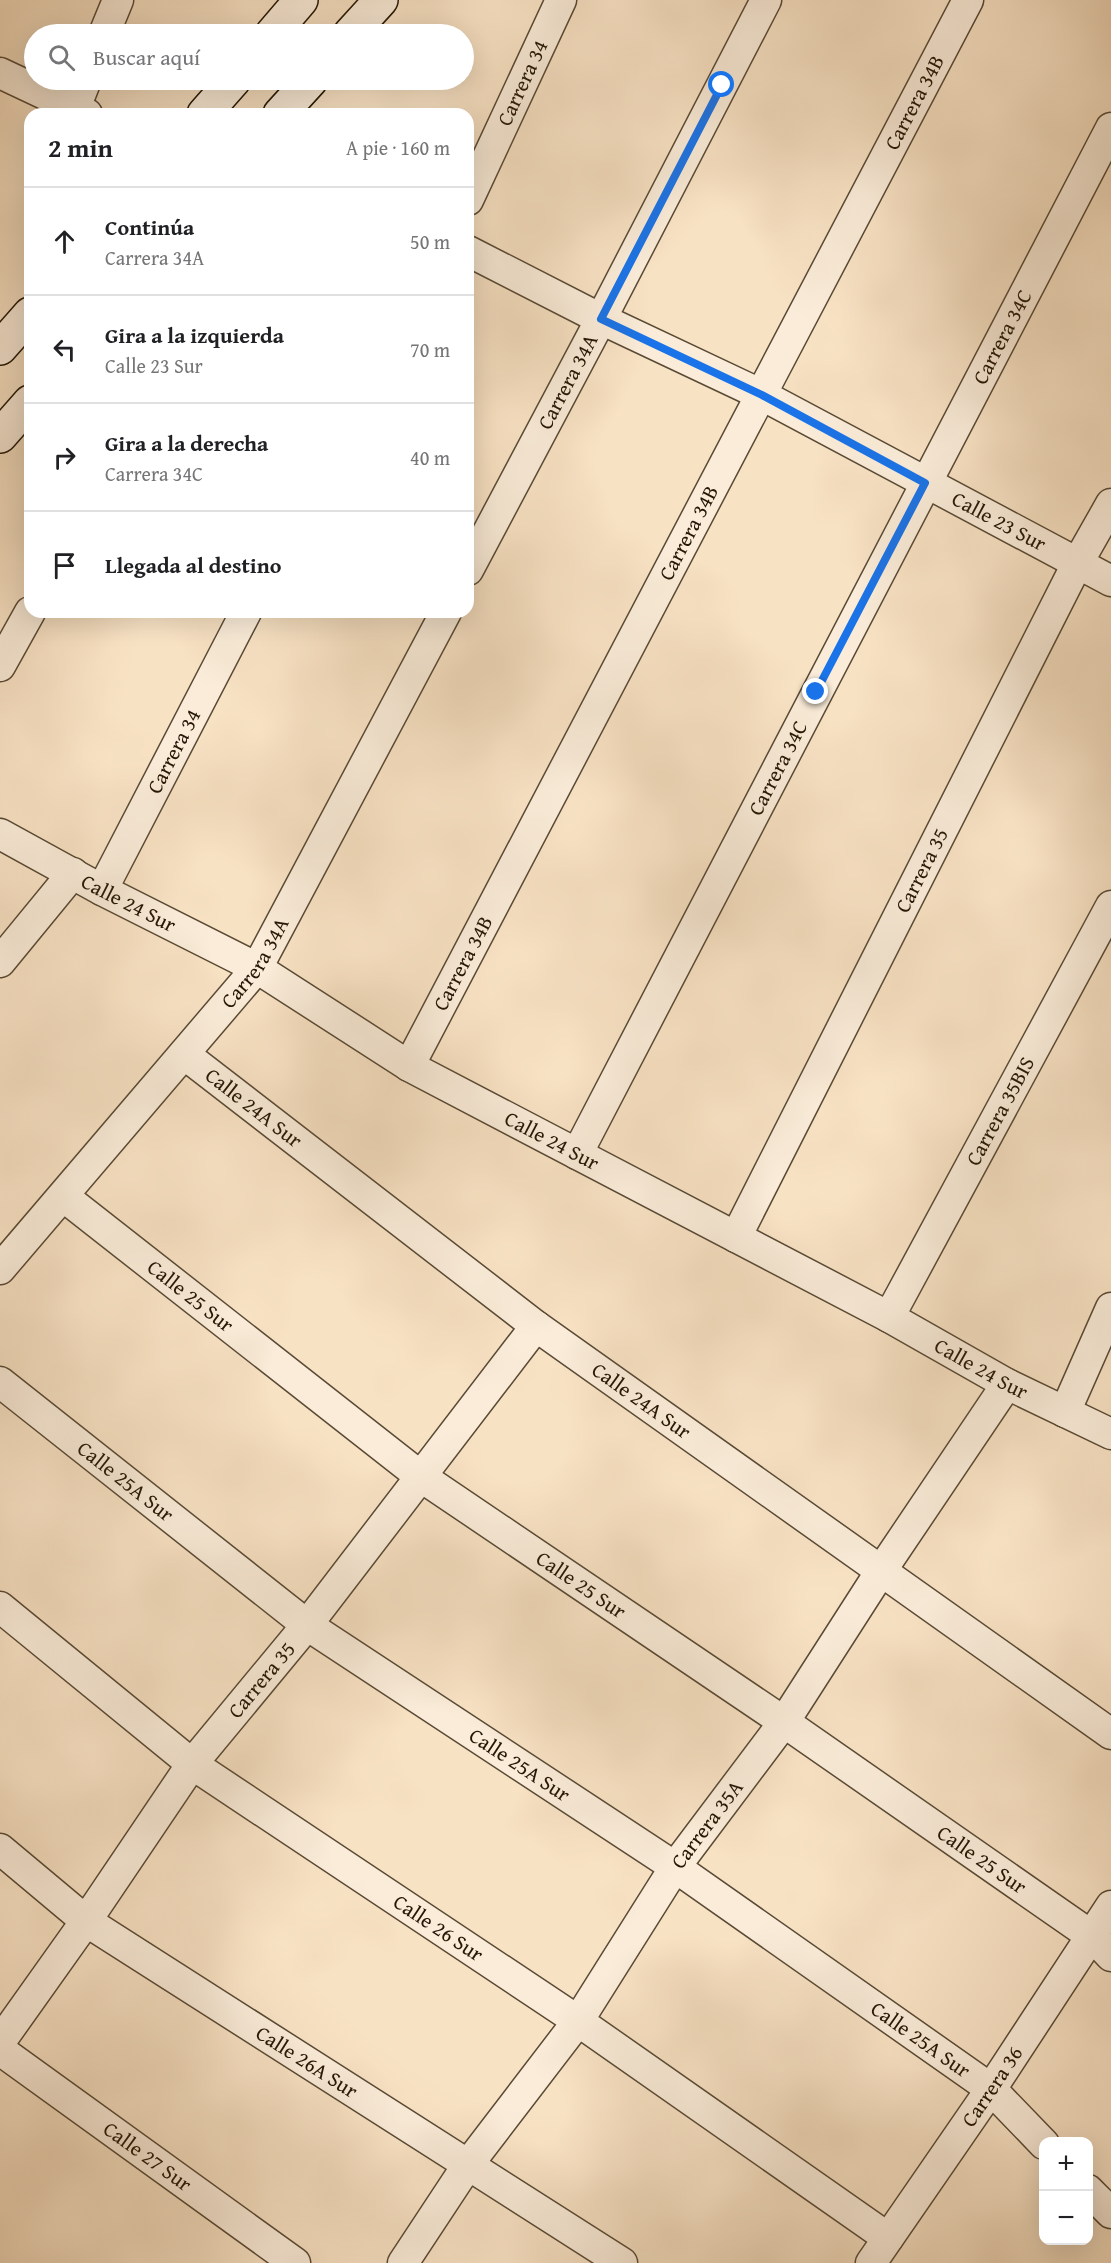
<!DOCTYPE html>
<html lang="es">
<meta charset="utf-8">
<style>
body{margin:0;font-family:"Gentium Book Plus",serif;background:#f6f6f6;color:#202124}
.controls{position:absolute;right:18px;bottom:18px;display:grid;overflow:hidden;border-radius:12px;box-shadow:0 6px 24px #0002}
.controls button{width:54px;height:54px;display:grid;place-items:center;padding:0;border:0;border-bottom:2px solid #e0e0e0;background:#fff;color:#202124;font:30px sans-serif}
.stop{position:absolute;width:18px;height:18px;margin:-14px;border:4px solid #1a73e8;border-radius:50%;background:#fff}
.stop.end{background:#1a73e8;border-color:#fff;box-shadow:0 2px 6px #0008}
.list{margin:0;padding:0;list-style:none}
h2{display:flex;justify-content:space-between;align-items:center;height:78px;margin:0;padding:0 24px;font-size:26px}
h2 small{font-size:20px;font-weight:400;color:#757577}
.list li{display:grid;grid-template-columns:39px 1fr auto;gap:18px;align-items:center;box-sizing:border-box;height:108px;padding:0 24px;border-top:2px solid #e0e0e0}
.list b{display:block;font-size:22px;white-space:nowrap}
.list p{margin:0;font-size:20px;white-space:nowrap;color:#757577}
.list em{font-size:20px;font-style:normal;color:#757577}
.icon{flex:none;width:33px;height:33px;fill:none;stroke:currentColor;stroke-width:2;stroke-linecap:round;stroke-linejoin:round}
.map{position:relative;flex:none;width:1111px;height:2263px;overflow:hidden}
.search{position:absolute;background:#fff;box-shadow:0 6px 24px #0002;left:24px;top:24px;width:450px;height:66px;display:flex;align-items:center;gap:15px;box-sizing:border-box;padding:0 21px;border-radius:33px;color:#757577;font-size:22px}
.panel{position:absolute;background:#fff;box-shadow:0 6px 24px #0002;left:24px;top:108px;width:450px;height:510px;border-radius:18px}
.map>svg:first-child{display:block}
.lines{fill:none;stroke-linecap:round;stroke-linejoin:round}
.street-casing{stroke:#594a35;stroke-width:33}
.secondary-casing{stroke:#241705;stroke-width:36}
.street{stroke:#faecd9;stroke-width:30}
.secondary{stroke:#faecd9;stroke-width:33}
.route{stroke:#1a73e8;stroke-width:8}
.labels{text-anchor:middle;stroke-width:5;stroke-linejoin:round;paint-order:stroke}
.street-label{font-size:21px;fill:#241705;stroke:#faecd9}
</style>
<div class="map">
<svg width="1111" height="2263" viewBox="0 0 1111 2263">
<rect width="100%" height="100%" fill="#f8e2c4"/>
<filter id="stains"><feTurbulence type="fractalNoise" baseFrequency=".00333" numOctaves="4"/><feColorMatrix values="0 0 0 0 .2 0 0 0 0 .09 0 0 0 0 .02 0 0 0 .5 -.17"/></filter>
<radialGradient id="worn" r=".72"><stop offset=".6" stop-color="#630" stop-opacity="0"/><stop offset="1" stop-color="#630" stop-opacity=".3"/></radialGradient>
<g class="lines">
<g class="street-casing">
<g id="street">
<polyline points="104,34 118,0"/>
<polyline points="0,73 87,114"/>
<polyline points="75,108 86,80"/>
<path id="s1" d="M468,200L561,0"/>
<path id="s2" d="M468,251L601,319L762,395L1111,581"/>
<path id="s3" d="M468,570L601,319L766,0"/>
<polyline points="0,666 30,612"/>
<path id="s4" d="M0,834L102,890L257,968L409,1066L889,1317L1007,1384L1111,1434"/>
<path id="s5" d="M102,890L246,612"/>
<polyline points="0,962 73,873"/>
<path id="s6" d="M184,1054L536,1326L1111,1734"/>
<path id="s7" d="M409,1066L968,0"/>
<path id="s8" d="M577,1154L1111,128"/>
<path id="s9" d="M63,1196L420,1476L784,1722L1093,1937L1111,1956"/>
<path id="s10" d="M736,1237L1077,564L1111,504"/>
<path id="s11" d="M0,1269L257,968L446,612"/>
<path id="s12" d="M889,1317L1111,906"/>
<path id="s13" d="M0,1382L307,1625L675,1867L991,2089L1044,2144"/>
<polyline points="1065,1412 1111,1308"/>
<path id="s14" d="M0,1607L192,1764L578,2021L888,2238"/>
<path id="s15" d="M0,1849L86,1921L622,2263"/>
<path id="s16" d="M0,2042L86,1921L192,1764L307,1625L536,1326"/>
<path id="s17" d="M0,2050L295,2263"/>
<polyline points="1088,2190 1111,2213"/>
<path id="s18" d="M403,2263L467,2166L578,2021L675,1867L784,1722L881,1571L1007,1384"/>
<path id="s19" d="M871,2263L991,2089L1111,1906"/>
</g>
</g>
<g class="secondary-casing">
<g id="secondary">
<polyline points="272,34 301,0"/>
<polyline points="350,34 381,0"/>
<polyline points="204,114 234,80"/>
<polyline points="280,114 311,80"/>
<polyline points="0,348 30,314"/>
<polyline points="0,436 30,402"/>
</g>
</g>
<use href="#street" class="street"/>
<use href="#secondary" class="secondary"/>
</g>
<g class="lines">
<polyline class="route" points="722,85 601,319 762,395 925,483 816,692"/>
</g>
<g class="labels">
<g class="street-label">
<text dy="7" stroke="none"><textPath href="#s1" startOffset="129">Carrera 34</textPath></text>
<text dy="7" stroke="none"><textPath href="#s7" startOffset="1088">Carrera 34B</textPath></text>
<text dy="7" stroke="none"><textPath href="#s8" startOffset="921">Carrera 34C</textPath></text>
<text dy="7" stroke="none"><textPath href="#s3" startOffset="213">Carrera 34A</textPath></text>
<text dy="7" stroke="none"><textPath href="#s2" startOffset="596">Calle 23 Sur</textPath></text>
<text dy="7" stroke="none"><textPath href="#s7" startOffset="602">Carrera 34B</textPath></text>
<text dy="7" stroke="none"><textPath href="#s5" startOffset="156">Carrera 34</textPath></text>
<text dy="7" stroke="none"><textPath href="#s8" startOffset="435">Carrera 34C</textPath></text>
<text dy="7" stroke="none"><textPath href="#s10" startOffset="411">Carrera 35</textPath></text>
<text dy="7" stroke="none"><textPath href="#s4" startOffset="146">Calle 24 Sur</textPath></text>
<text dy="7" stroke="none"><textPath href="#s11" startOffset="399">Carrera 34A</textPath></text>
<text dy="7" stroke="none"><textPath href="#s7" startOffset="116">Carrera 34B</textPath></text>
<text dy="7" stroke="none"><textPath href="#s6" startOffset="88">Calle 24A Sur</textPath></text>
<text dy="7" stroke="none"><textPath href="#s12" startOffset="234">Carrera 35BIS</textPath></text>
<text dy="7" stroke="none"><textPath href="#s4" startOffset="632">Calle 24 Sur</textPath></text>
<text dy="7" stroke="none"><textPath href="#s9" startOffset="162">Calle 25 Sur</textPath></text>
<text dy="7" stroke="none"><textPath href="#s4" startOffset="1118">Calle 24 Sur</textPath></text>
<text dy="7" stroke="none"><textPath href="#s6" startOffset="574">Calle 24A Sur</textPath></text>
<text dy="7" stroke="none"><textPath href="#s13" startOffset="160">Calle 25A Sur</textPath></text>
<text dy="7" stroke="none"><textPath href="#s9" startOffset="648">Calle 25 Sur</textPath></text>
<text dy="7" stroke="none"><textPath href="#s16" startOffset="447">Carrera 35</textPath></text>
<text dy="7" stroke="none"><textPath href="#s13" startOffset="646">Calle 25A Sur</textPath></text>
<text dy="7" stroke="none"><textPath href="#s18" startOffset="534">Carrera 35A</textPath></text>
<text dy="7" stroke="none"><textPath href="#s9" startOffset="1134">Calle 25 Sur</textPath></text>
<text dy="7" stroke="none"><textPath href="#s14" startOffset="544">Calle 26 Sur</textPath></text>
<text dy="7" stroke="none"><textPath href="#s13" startOffset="1132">Calle 25A Sur</textPath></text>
<text dy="7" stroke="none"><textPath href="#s15" startOffset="374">Calle 26A Sur</textPath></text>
<text dy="7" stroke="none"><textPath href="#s19" startOffset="214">Carrera 36</textPath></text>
<text dy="7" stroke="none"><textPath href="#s17" startOffset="182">Calle 27 Sur</textPath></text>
</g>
</g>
<rect width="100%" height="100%" filter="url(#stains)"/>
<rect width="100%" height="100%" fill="url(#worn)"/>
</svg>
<div class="controls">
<button>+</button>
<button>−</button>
</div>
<div class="stop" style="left:722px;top:85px"></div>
<div class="stop end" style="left:816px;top:692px"></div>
<div class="search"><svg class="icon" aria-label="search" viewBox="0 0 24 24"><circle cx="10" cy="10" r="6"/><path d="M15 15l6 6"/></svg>Buscar aquí</div>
<section class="panel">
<h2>2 min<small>A pie · 160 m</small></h2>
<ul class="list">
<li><svg class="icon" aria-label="ahead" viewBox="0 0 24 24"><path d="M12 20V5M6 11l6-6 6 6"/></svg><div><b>Continúa</b><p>Carrera 34A</p></div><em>50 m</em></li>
<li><svg class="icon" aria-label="left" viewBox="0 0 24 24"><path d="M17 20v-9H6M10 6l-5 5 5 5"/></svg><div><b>Gira a la izquierda</b><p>Calle 23 Sur</p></div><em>70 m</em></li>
<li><svg class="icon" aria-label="right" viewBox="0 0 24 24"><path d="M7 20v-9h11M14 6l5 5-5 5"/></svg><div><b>Gira a la derecha</b><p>Carrera 34C</p></div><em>40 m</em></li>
<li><svg class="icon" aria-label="arrive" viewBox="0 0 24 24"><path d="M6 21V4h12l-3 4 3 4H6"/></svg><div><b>Llegada al destino</b></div></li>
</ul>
</section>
</div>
